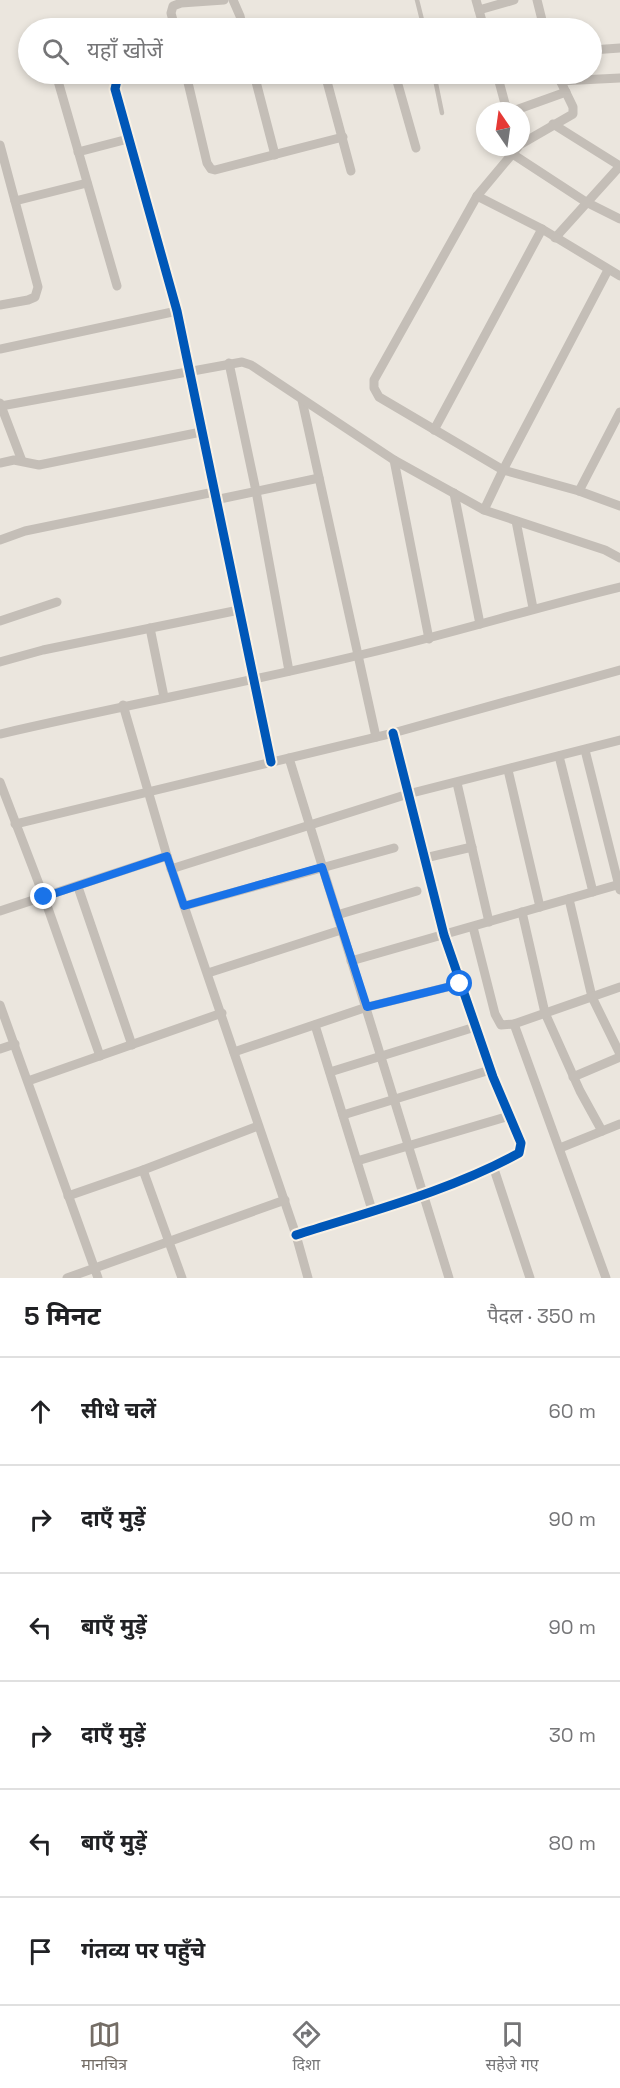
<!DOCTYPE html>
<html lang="hi">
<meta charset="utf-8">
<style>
body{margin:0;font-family:"Space Grotesk","Noto Sans Devanagari",sans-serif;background:#f6f6f6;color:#202124}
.compass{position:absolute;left:476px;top:102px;width:54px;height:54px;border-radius:50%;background:#fff;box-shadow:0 3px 9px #0003;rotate:347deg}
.stop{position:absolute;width:18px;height:18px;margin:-14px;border:4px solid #1a73e8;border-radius:50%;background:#fff}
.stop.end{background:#1a73e8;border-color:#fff;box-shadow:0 2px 6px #0008}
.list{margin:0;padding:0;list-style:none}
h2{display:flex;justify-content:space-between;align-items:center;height:78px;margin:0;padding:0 24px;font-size:26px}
h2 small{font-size:20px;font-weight:400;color:#757577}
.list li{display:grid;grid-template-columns:39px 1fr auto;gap:18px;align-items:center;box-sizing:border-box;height:108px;padding:0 24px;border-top:2px solid #e0e0e0}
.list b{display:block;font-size:22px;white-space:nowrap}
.list em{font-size:20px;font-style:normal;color:#757577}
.icon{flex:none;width:33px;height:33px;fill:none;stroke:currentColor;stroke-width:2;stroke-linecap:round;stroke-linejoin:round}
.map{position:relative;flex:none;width:620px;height:1278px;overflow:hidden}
.search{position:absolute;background:#fff;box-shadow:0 3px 9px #0003;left:18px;right:18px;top:18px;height:66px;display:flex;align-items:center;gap:15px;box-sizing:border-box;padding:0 21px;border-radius:33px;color:#757577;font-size:22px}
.sheet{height:726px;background:#fff}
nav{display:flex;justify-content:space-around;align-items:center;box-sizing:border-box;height:84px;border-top:2px solid #e0e0e0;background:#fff;font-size:16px;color:#757577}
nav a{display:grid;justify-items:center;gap:3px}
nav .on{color:#746d66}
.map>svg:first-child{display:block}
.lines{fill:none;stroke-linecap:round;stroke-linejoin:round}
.lane{stroke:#c4beb7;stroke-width:4.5}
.street{stroke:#c4beb7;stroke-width:9}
.cycleway-casing{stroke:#f9f1e4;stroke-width:13}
.cycleway{stroke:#0057b8;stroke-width:9}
.route{stroke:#1a73e8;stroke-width:8}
</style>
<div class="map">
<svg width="620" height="1278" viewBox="0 0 620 1278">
<rect width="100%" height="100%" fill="#ebe6de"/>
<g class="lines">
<g class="lane">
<polyline points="417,0 424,28"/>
<polyline points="434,74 442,113"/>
</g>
<g class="street">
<polyline points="233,0 240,16 243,28"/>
<polyline points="476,0 484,28"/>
<polyline points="537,0 544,28"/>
<polyline points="479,10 514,0"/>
<polyline points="43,27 43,28"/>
<polyline points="175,28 171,13 173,6 181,3 224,0"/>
<polyline points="592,50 620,48"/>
<polyline points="56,74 117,286"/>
<polyline points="137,74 123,76 117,80 115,89 177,311 271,762"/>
<polyline points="186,74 207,163 211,169 215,170 343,137"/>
<polyline points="254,74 275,155"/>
<polyline points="325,74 351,171"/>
<polyline points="395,74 416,148"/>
<polyline points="497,74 507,111"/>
<polyline points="560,81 620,78"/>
<polyline points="513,111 566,92"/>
<polyline points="553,124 620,166 555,238"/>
<polyline points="521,144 573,114 573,107 557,74"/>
<polyline points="0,145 38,287 35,297 28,300 0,305"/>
<polyline points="518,147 477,196 374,380 374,388 379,397 503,470 579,491 620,506"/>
<polyline points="78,152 128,139"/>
<polyline points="511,153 586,202 620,219"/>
<polyline points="477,196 542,229 620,276"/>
<polyline points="15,201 87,183"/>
<polyline points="0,349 177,311"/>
<polyline points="229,363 256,491 289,671"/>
<polyline points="302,400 376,737"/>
<polyline points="0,403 22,461"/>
<polyline points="1,406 242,362 251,365 394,460 484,510 605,550 620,558"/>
<polyline points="434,430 542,229"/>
<polyline points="394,460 429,639"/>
<polyline points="0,463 14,460 39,465 201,432"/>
<polyline points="579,491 620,412"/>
<polyline points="454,493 480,624"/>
<polyline points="215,500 319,478"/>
<polyline points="484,510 503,470 608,270"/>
<polyline points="516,521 533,608"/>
<polyline points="0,540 25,531 214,492"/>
<polyline points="0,621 57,602"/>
<polyline points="150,628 164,697"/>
<polyline points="0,662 43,650 239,610"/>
<polyline points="123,705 167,856 296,1235 308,1278"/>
<path d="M0,734C120,706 241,684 360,655C447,635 533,608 620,587"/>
<polyline points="585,750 620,890"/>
<polyline points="559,756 593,892"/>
<polyline points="289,758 449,1278"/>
<polyline points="508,770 540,907"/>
<polyline points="0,782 44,897 100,1056"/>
<polyline points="457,783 489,922"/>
<polyline points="15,824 393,733 620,670"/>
<polyline points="425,858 472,847"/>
<polyline points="171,869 408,794 620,740"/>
<polyline points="78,887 132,1045"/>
<polyline points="569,899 592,997 620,1054"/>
<polyline points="184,906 394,848"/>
<polyline points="0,911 167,856"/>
<polyline points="522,912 545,1013 580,1091 602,1131"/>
<polyline points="337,915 417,891"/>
<polyline points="473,927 495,1014 501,1025 514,1024 620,987"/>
<polyline points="351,961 620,884"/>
<polyline points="208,973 341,930"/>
<polyline points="0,1005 98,1278"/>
<polyline points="514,1024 606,1278"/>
<polyline points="315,1025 372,1210"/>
<polyline points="0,1049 15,1044"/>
<polyline points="234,1052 367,1007 460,984"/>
<polyline points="330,1072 475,1027"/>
<polyline points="573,1077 620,1057"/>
<polyline points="28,1081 222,1013"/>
<polyline points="343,1115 490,1070"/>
<polyline points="560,1148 620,1124"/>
<polyline points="357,1161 509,1116"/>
<polyline points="493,1166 530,1278"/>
<polyline points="143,1170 182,1278"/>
<polyline points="68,1196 143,1170 258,1126"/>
<path d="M296,1235C371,1211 450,1191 519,1153L521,1143L493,1077L444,935L393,733"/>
<polyline points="67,1278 285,1200"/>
</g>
<g class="cycleway-casing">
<g id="cycleway">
<polyline points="137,74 123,76 117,80 115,89 177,311 271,762"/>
<path d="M296,1235C371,1211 450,1191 519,1153L521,1143L493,1077L444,935L393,733"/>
</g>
</g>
<use href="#cycleway" class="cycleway"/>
</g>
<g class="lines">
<polyline class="route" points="44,897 167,856 184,906 322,867 367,1007 460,984"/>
</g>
</svg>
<svg class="compass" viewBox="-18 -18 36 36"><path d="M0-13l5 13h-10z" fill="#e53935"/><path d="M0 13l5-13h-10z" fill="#757577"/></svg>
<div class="stop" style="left:460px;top:984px"></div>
<div class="stop end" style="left:44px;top:897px"></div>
<div class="search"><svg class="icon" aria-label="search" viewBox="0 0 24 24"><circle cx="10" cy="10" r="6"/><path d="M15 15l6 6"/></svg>यहाँ खोजें</div>
</div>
<section class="sheet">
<h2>5 मिनट<small>पैदल · 350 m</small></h2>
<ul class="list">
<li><svg class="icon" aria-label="ahead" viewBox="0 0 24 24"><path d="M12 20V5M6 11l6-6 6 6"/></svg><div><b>सीधे चलें</b></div><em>60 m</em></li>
<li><svg class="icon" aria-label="right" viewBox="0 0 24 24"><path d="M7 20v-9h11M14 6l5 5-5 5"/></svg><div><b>दाएँ मुड़ें</b></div><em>90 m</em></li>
<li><svg class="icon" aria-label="left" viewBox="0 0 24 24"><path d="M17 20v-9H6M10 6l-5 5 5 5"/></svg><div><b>बाएँ मुड़ें</b></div><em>90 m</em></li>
<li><svg class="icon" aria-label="right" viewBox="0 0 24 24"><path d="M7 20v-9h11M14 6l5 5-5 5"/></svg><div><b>दाएँ मुड़ें</b></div><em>30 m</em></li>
<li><svg class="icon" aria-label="left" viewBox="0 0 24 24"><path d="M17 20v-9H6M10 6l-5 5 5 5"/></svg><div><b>बाएँ मुड़ें</b></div><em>80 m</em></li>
<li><svg class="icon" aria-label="arrive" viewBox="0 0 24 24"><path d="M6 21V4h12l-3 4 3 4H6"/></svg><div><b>गंतव्य पर पहुँचे</b></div></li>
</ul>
</section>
<nav>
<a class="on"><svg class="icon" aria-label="map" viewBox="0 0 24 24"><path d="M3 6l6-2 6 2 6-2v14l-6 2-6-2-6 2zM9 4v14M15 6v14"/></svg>मानचित्र</a>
<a><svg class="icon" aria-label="directions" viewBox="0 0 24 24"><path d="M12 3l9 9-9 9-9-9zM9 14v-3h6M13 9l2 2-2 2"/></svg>दिशा</a>
<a><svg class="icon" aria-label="saved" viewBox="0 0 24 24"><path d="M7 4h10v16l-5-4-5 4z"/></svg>सहेजे गए</a>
</nav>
